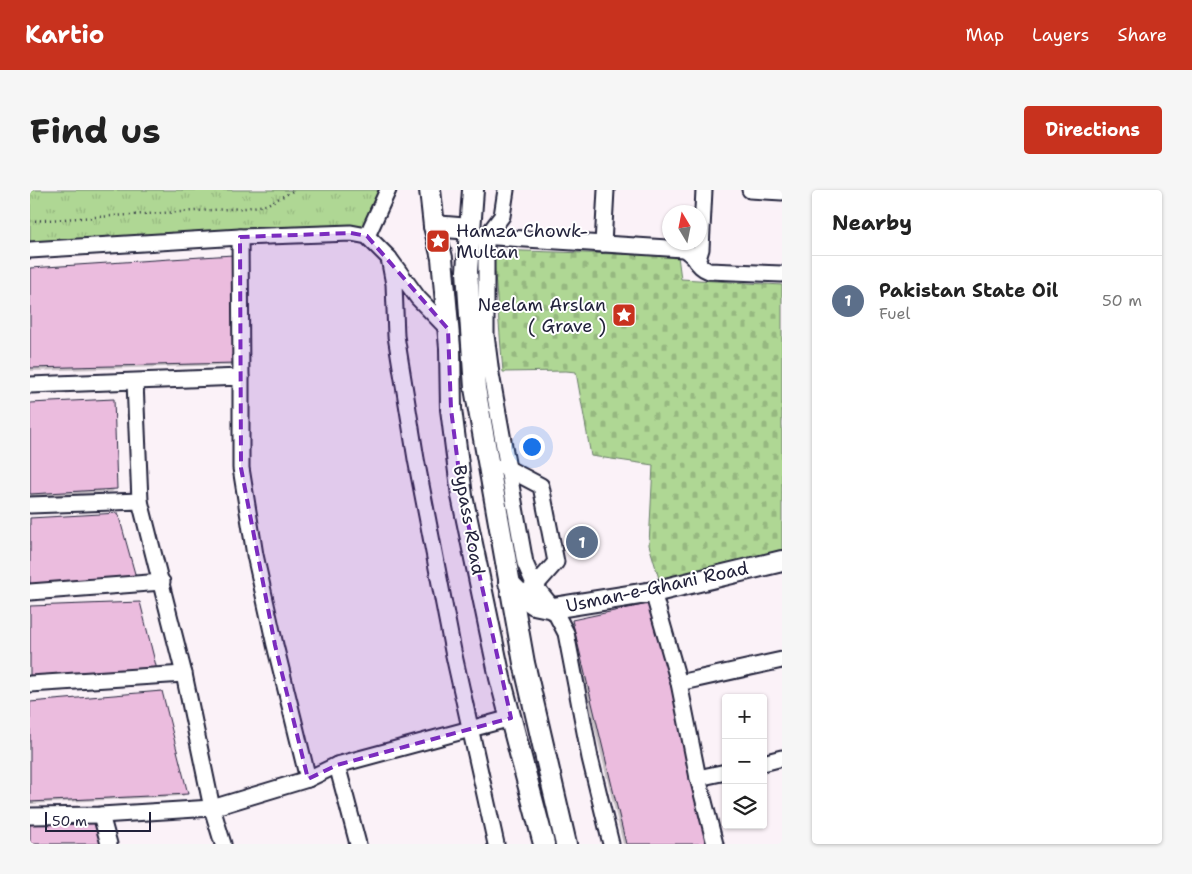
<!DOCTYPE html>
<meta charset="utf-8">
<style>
body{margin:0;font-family:"Shantell Sans",sans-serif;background:#f6f6f6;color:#222}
.controls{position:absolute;right:15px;bottom:15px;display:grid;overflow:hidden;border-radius:5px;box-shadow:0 1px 4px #0004}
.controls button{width:45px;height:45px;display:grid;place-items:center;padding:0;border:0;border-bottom:1px solid #e0e0e0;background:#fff;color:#222;font:25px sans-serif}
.compass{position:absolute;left:632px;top:15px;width:45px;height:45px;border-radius:50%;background:#fff;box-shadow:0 1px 4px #0004;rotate:350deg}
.scale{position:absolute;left:15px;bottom:12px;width:106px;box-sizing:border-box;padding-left:5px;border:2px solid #22223b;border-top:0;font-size:14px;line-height:18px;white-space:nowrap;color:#22223b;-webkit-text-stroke:4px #fff;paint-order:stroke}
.you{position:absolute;left:501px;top:256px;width:18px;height:18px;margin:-12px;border:4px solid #fff;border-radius:50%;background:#1a73e8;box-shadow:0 0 0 8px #1a73e833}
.badge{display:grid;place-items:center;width:32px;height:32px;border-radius:50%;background:#c8321e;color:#fff;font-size:16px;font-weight:700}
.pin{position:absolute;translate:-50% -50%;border:2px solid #fff;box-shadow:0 1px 5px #0006}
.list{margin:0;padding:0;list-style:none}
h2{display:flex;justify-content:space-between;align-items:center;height:65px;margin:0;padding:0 20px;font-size:21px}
h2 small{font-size:16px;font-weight:400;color:#767676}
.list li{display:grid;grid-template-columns:32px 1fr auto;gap:15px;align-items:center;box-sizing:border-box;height:90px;padding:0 20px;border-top:1px solid #e0e0e0}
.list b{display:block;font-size:19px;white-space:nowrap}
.list p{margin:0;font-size:16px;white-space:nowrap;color:#767676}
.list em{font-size:16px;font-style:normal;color:#767676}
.icon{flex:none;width:28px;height:28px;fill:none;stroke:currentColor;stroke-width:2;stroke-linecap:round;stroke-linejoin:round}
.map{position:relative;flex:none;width:752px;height:654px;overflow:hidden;border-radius:5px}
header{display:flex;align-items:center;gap:30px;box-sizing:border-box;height:70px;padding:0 25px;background:#c8321e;color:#fff}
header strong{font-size:24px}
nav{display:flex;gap:28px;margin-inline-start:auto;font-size:18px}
.intro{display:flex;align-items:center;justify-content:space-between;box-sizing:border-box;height:120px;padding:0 30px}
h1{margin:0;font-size:35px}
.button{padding:12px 22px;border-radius:5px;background:#c8321e;color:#fff;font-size:18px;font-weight:700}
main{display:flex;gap:30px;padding:0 30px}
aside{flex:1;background:#fff;border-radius:5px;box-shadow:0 1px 4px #0004}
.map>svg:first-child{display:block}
.cemetery{fill:url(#cemetery-stones);stroke:#687c68}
.park{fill:url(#park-tufts);stroke:#687c68}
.shadow{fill:#0003}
.building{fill:#ebbcde;stroke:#22223b}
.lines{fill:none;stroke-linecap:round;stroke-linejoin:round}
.minor-casing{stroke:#22223b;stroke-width:19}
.major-casing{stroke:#22223b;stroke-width:24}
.path{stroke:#22223b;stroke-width:2.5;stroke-dasharray:1 4;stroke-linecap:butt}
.minor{stroke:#fff;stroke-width:15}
.major{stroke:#fff;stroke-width:20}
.marked{fill:#7b2cbf;fill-opacity:0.2;stroke:#7b2cbf;stroke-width:4;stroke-dasharray:10 6;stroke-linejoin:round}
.labels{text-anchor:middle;stroke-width:4;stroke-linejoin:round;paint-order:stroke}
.poi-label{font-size:18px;fill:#22223b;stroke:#fff;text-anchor:start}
.street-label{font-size:18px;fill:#22223b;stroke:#fff}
</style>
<header>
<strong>Kartio</strong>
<nav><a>Map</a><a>Layers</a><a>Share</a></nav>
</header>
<div class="intro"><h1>Find us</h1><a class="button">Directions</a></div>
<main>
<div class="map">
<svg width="752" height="654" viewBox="0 0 752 654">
<defs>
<pattern id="cemetery-stones" width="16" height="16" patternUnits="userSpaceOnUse" patternTransform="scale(1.25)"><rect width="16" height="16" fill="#afd794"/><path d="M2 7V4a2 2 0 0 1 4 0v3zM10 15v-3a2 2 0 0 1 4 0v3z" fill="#96b880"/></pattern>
<pattern id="park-tufts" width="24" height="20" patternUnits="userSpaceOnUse" patternTransform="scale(1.25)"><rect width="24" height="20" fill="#afd794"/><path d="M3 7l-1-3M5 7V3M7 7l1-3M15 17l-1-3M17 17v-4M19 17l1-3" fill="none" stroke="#96b880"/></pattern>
</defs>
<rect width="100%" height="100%" fill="#fbf2f8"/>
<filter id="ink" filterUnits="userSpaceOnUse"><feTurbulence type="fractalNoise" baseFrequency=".02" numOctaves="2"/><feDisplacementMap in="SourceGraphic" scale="10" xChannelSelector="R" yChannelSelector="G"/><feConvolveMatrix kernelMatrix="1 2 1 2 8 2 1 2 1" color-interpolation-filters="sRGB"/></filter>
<g filter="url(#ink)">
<polygon class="cemetery" points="463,60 648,66 651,89 752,95 752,363 630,392 619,355 623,275 561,266 546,182 536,181 473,182"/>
<polygon class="park" points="0,0 352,0 347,36 0,53"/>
<g class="shadow">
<polygon points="0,79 205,172 202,175 0,181"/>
<polygon points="0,214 85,299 82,302 0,307"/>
<polygon points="542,431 679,654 593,654 539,434"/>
<polygon points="0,513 156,604 153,606 0,614"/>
</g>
<g class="building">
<polygon points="203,65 206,173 0,178 0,78"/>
<polygon points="84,209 87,299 0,304 0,213"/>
<polygon points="88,323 107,391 0,397 0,328"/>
<polygon points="110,412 127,480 0,487 0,416"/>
<polygon points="622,413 680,654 596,654 542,430"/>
<polygon points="132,501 158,604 0,612 0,512"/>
<polygon points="68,630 75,654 0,654 0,633"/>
</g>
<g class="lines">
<g class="minor-casing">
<g id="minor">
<polyline points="476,0 472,26 456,47 456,145 461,184 495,373 505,396 523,418 536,443 560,568 581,654"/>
<polyline points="720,0 752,2"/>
<polyline points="337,46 358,0"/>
<path d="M449,46L653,59C667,65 665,76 679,81L752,84"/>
<polyline points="210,47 211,187"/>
<polyline points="573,54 576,0"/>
<polyline points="0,60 210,47 321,43 337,46 359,68 388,108 418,139"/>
<polyline points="359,68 364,94 366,146 386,269 423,461 466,654"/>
<polyline points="667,72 671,59 674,0"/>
<polyline points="105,192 110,311"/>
<polyline points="0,195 211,187 211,278 225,365 245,455 278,589"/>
<polyline points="473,276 511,296 526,372 505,396 497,401"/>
<polyline points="0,315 110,311 154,484 182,618 193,654"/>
<polyline points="0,402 132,392"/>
<polyline points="623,402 649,493 668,588 685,654"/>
<polyline points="649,493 752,470"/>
<polyline points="0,494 154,484"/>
<polyline points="733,573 752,568"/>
<polyline points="307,575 328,654"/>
<polyline points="668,588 696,582"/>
<polyline points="71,625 79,654"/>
<polyline points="0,626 71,625 182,618 278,589 307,575 481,528"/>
</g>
</g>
<g class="major-casing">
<g id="major">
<polyline points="400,0 404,36 412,68 420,158 421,219 432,306 470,488 514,654"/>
<polyline points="443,0 437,81 445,198 494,473 536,654"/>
<polyline points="404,36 440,39"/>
<polyline points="479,393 491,405 504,414 523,418 623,402 752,371"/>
</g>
</g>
<polyline class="path" points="0,31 215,18 236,15 265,0"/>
<use href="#minor" class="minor"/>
<use href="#major" class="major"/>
</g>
</g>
<path class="marked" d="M321,43L337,46L418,139L421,219L432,306L481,528L307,575L278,589L245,455L211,278L210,47Z"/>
<defs>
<g id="sight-square" transform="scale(1.25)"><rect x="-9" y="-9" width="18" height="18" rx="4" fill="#c8321e" stroke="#fff"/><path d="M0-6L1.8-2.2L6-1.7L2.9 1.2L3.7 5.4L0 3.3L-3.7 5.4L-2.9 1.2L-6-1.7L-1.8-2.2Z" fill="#fff"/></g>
</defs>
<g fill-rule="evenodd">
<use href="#sight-square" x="408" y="51"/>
<use href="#sight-square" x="594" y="125"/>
</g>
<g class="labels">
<g class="poi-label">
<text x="426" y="47">Hamza Chowk-<tspan x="426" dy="21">Multan</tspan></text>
<text x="576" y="121" text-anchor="end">Neelam Arslan<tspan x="576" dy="21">( Grave )</tspan></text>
</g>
<g class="street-label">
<text transform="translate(439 330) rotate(80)" y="6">Bypass Road</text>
<text transform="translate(627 397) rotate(-12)" y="6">Usman-e-Ghani Road</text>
</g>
</g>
</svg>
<div class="controls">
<button>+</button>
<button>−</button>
<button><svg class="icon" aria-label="layers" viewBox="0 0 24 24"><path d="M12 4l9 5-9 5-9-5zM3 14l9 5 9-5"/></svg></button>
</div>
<svg class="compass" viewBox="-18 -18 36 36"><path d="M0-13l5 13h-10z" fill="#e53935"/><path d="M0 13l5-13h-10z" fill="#767676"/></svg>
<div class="scale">50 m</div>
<div class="you"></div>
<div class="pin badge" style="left:552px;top:352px;background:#5c6f8a">1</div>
</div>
<aside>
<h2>Nearby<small></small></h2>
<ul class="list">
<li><span class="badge" style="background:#5c6f8a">1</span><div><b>Pakistan State Oil</b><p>Fuel</p></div><em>50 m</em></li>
</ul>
</aside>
</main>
